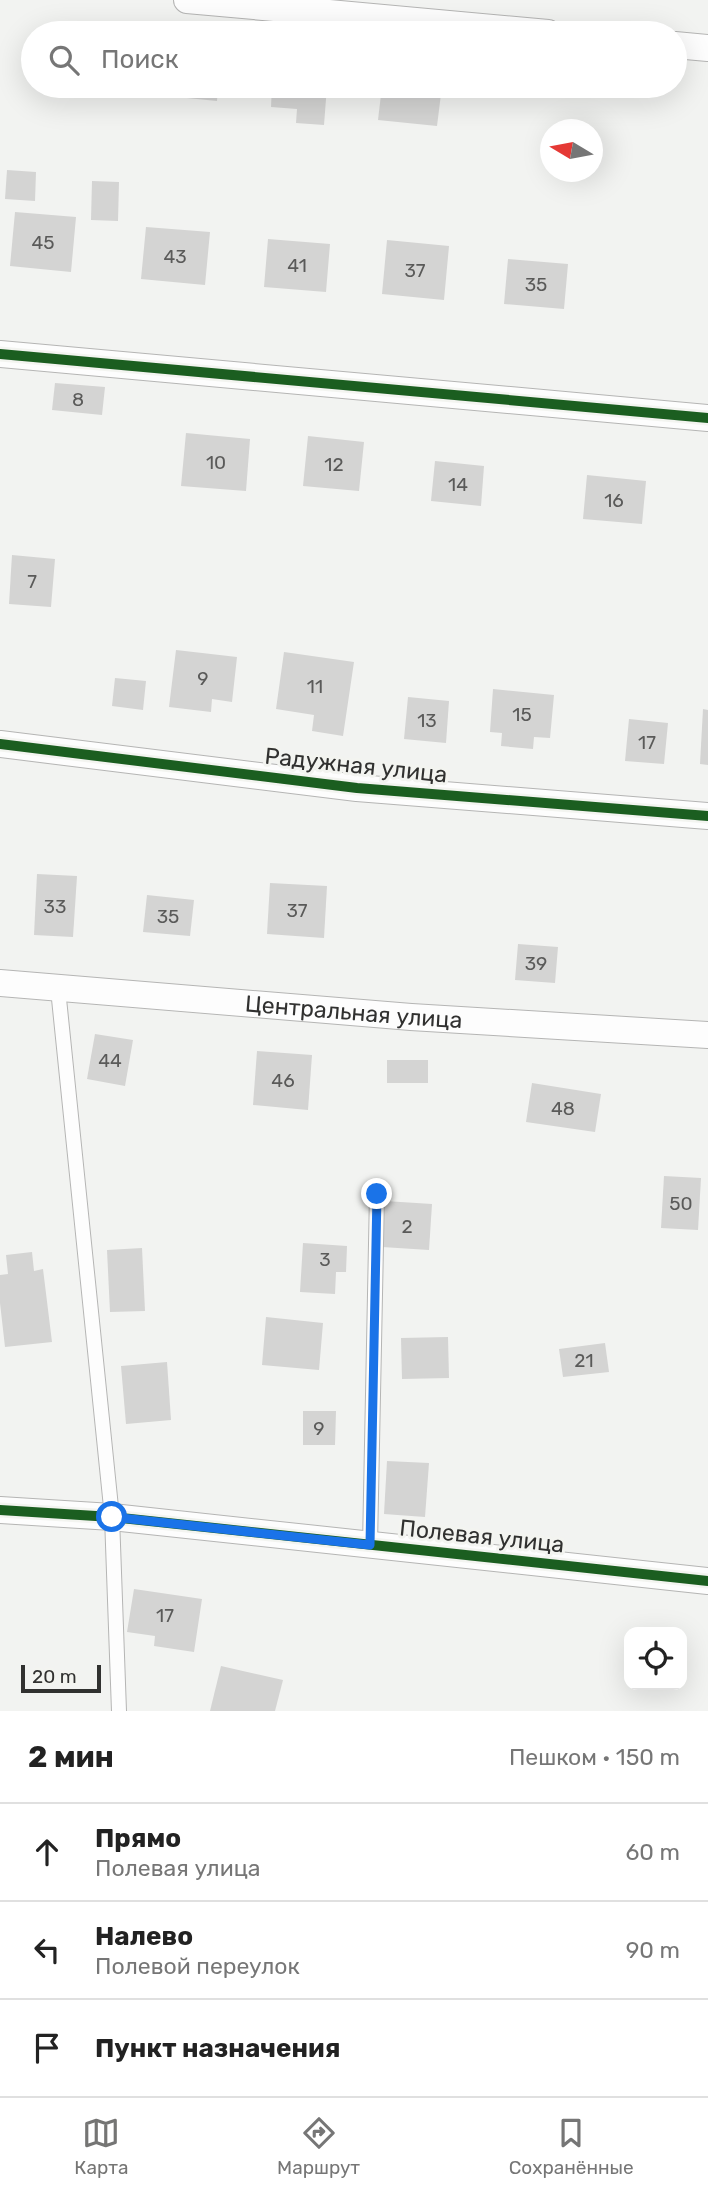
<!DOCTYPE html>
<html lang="ru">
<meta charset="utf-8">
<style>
body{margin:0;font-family:Rubik,sans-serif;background:#f2f2f2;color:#222}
.controls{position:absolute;right:21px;bottom:21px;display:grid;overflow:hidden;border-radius:14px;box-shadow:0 7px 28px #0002}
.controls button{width:63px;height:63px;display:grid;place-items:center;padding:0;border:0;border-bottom:2px solid #e0e0e0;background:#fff;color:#222;font:35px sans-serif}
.compass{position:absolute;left:540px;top:119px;width:63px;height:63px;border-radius:50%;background:#fff;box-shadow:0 7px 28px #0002;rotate:280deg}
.scale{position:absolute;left:21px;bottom:18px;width:80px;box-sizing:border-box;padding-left:7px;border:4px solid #313130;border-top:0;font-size:19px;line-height:24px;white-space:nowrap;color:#313130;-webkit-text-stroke:5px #f3f4f0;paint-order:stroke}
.stop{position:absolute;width:21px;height:21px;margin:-16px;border:5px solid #1a73e8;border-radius:50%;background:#fff}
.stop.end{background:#1a73e8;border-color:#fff;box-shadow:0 2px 7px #0008}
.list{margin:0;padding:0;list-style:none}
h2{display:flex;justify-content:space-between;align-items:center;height:91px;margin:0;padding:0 28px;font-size:30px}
h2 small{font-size:23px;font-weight:400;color:#767676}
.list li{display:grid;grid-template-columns:46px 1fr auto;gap:21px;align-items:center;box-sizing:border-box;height:98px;padding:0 28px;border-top:2px solid #e0e0e0}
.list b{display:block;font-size:26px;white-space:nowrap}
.list p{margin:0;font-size:23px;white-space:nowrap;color:#767676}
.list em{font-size:23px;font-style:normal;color:#767676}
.icon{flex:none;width:38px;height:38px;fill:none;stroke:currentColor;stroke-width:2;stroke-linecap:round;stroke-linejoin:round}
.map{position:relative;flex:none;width:708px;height:1711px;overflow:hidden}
.search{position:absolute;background:#fff;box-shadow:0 7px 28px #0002;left:21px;right:21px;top:21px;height:77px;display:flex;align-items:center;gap:18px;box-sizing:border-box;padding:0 24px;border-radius:38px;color:#767676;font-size:26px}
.sheet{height:385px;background:#fff}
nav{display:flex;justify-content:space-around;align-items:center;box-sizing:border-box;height:98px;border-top:2px solid #e0e0e0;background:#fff;font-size:19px;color:#767676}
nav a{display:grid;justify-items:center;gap:4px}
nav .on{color:#757574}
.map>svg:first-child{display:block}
.building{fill:#d4d4d3}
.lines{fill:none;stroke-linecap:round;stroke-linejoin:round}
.service-casing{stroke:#b5b5b4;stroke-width:16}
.minor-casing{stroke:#b5b5b4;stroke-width:28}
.service{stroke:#fdfdfd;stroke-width:14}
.minor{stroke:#fdfdfd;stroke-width:26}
.cycleway-casing{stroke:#f3f4f0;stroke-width:15}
.cycleway{stroke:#1b5e20;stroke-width:10}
.route{stroke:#1a73e8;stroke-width:9}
.labels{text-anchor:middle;stroke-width:6;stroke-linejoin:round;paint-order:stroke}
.number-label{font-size:19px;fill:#5a5a59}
.street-label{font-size:23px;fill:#313130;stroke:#f3f4f0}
</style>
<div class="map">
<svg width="708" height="1711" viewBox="0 0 708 1711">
<rect width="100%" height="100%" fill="#f2f3f1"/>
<g class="building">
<polygon points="158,86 218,86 217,101 157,95"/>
<polygon points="272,86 327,86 324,125 296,123 297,109 271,107"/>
<polygon points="382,86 442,86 437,126 378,120"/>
<polygon points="7,170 36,172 35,201 5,199"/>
<polygon points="92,181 119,182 118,221 91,220"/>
<polygon points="15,212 76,217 71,272 10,266"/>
<polygon points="146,227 210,232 205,285 141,279"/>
<polygon points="268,239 330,244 326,292 264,287"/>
<polygon points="387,240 449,246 444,300 382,294"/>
<polygon points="508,259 568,264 564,309 504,304"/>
<polygon points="55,383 105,387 102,415 52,410"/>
<polygon points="186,433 250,439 246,491 181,486"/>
<polygon points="308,436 364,442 359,491 303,486"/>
<polygon points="435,461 484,466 481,506 431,501"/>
<polygon points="587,475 646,481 642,524 583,519"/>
<polygon points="12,555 55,559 51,607 9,604"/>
<polygon points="176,650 237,657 232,702 212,699 211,712 169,707"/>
<polygon points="284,652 354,662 343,736 312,731 314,715 276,709"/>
<polygon points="115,678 146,681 143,710 112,706"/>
<polygon points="493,689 554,695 550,738 534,737 533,749 501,746 502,733 490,732"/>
<polygon points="408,697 449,701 446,743 404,739"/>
<polygon points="703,709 708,710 708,765 700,764"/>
<polygon points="629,719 668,723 664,764 625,761"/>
<polygon points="37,874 77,876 73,937 34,935"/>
<polygon points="270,883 327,886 324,938 267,934"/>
<polygon points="147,895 194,900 190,936 143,932"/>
<polygon points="518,944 558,947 555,983 515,980"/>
<polygon points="95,1034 133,1040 125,1086 87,1079"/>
<polygon points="257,1051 312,1055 308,1110 253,1105"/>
<rect x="387" y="1060" width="41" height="23"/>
<polygon points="532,1083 601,1094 595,1132 526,1122"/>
<polygon points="664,1176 701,1178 698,1230 661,1228"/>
<polygon points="385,1201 432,1204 429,1250 382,1247"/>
<polygon points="303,1243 347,1246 346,1272 336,1272 335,1294 300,1292"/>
<polygon points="142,1248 145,1311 110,1312 107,1250"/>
<polygon points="32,1252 34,1271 43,1269 52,1342 5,1347 0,1303 0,1275 8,1274 6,1255"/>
<polygon points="266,1317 323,1323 319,1370 262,1365"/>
<polygon points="448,1337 449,1378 402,1379 401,1338"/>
<polygon points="605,1343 609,1372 563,1377 559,1349"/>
<polygon points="167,1362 171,1420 126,1424 121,1366"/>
<polygon points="303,1411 336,1411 335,1445 303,1445"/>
<polygon points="387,1461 429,1463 425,1517 384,1514"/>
<polygon points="134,1589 202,1599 194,1652 154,1646 155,1636 127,1632"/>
<polygon points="221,1666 283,1680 275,1711 210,1711"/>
</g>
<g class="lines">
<g class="service-casing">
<g id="service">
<polyline points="58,989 112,1517 119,1711"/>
<polyline points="370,1545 377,1194"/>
</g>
</g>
<g class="minor-casing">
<g id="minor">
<polyline points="187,0 548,33"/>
<polyline points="675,45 708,48"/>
<polyline points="0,354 708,418"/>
<polyline points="0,744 357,788 708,816"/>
<path id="s1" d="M0,983L411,1017L708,1035"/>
<polyline points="0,1510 112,1517 708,1581"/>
</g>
</g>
<use href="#service" class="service"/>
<use href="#minor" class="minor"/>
<g class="cycleway-casing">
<g id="cycleway">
<polyline points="0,354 708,418"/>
<polyline points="0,744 357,788 708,816"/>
<polyline points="0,1510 112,1517 708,1581"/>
</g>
</g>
<use href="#cycleway" class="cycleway"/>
</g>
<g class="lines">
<polyline class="route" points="112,1517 370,1545 377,1194"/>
</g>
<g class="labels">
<g class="number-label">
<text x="43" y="249">45</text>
<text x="175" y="263">43</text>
<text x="297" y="272">41</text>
<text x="415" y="277">37</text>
<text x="536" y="291">35</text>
<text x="78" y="406">8</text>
<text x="216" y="469">10</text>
<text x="334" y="471">12</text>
<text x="458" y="491">14</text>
<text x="614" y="507">16</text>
<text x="32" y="588">7</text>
<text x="203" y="685">9</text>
<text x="315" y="693">11</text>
<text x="522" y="721">15</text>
<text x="427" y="727">13</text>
<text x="647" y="749">17</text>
<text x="55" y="913">33</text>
<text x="297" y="917">37</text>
<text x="168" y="923">35</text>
<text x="536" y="970">39</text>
<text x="110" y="1067">44</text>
<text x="283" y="1087">46</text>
<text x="563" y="1115">48</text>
<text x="681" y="1210">50</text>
<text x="407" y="1233">2</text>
<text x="325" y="1266">3</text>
<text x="584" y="1367">21</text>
<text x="319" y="1435">9</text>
<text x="165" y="1622">17</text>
</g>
<g class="street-label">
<text transform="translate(356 765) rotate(6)" y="8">Радужная улица</text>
<text dy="8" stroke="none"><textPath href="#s1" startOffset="355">Центральная улица</textPath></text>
<text transform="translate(482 1536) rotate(6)" y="8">Полевая улица</text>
</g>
</g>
</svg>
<div class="controls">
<button><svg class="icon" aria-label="locate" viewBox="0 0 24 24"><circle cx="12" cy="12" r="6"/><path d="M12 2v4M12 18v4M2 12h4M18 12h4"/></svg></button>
</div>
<svg class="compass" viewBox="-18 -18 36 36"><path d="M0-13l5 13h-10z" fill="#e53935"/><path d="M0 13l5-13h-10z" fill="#767676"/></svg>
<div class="scale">20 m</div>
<div class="stop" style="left:112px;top:1517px"></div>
<div class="stop end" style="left:377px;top:1194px"></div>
<div class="search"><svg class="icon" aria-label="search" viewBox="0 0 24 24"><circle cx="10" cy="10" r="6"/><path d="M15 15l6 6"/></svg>Поиск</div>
</div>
<section class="sheet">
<h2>2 мин<small>Пешком · 150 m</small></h2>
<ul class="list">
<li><svg class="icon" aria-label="ahead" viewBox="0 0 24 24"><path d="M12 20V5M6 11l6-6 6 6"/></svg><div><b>Прямо</b><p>Полевая улица</p></div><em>60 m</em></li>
<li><svg class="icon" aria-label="left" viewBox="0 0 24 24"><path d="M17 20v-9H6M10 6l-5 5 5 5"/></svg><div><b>Налево</b><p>Полевой переулок</p></div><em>90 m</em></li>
<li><svg class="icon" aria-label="arrive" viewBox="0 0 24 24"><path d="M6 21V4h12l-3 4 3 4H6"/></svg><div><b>Пункт назначения</b></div></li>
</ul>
</section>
<nav>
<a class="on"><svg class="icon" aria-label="map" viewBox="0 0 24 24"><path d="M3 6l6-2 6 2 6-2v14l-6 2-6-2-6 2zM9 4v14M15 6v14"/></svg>Карта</a>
<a><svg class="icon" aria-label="directions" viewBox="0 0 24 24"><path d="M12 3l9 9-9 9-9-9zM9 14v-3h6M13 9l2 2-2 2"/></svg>Маршрут</a>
<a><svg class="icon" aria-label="saved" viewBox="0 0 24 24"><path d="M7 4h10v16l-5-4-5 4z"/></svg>Сохранённые</a>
</nav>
